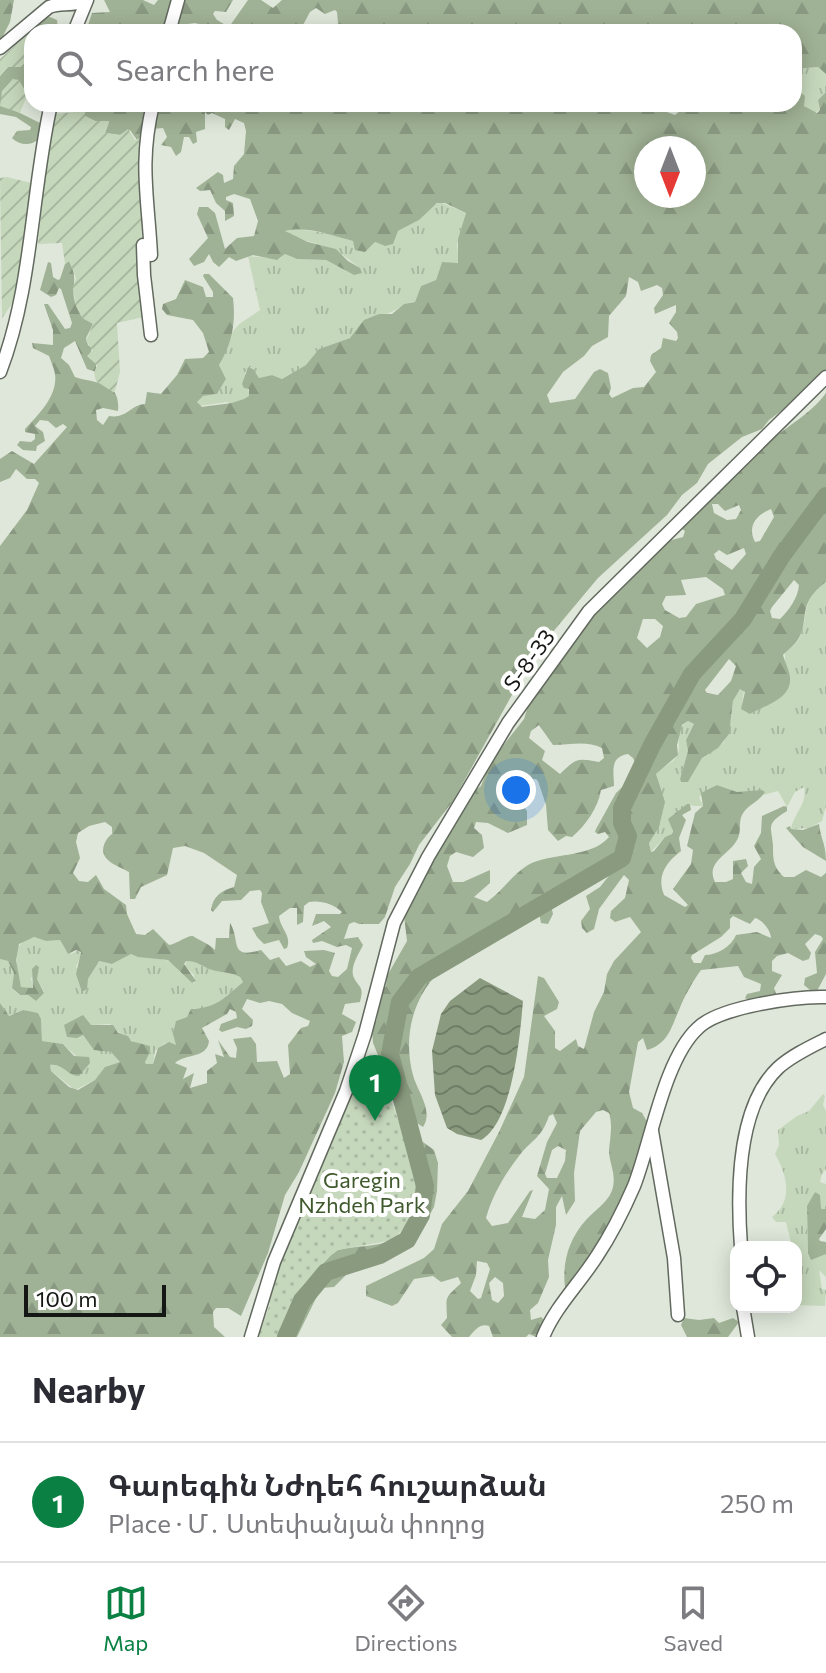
<!DOCTYPE html>
<meta charset="utf-8">
<style>
body{margin:0;font-family:Commissioner,"Noto Sans Armenian",sans-serif;background:#f7f7f7;color:#2b2b33}
.controls{position:absolute;right:24px;bottom:24px;display:grid;overflow:hidden;border-radius:16px;box-shadow:0 4px 20px #0003}
.controls button{width:72px;height:72px;display:grid;place-items:center;padding:0;border:0;border-bottom:2px solid #e1e1e2;background:#fff;color:#2b2b33;font:40px sans-serif}
.compass{position:absolute;left:634px;top:136px;width:72px;height:72px;border-radius:50%;background:#fff;box-shadow:0 4px 20px #0003;rotate:180deg}
.scale{position:absolute;left:24px;bottom:20px;width:142px;box-sizing:border-box;padding-left:8px;border:4px solid #141713;border-top:0;font-size:22px;line-height:28px;white-space:nowrap;color:#141713;-webkit-text-stroke:6px #fff;paint-order:stroke}
.you{position:absolute;left:516px;top:790px;width:28px;height:28px;margin:-20px;border:6px solid #fff;border-radius:50%;background:#1a73e8;box-shadow:0 0 0 12px #1a73e833}
.badge{display:grid;place-items:center;width:52px;height:52px;border-radius:50%;background:#0b8043;color:#fff;font-size:26px;font-weight:700}
.pin{position:absolute;translate:-50% -66px;filter:drop-shadow(0 2px 4px #0008)}
.pin::after{content:'';position:absolute;top:42px;width:28px;height:24px;background:inherit;clip-path:polygon(0 0,100% 0,50% 100%)}
.list{margin:0;padding:0;list-style:none}
h2{display:flex;justify-content:space-between;align-items:center;height:104px;margin:0;padding:0 32px;font-size:34px}
h2 small{font-size:26px;font-weight:400;color:#7c7c81}
.list li{display:grid;grid-template-columns:52px 1fr auto;gap:24px;align-items:center;box-sizing:border-box;height:120px;padding:0 32px;border-top:2px solid #e1e1e2}
.list b{display:block;font-size:30px;white-space:nowrap}
.list p{margin:0;font-size:26px;white-space:nowrap;color:#7c7c81}
.list em{font-size:26px;font-style:normal;color:#7c7c81}
.icon{flex:none;width:44px;height:44px;fill:none;stroke:currentColor;stroke-width:2;stroke-linecap:round;stroke-linejoin:round}
.map{position:relative;flex:none;width:826px;height:1337px;overflow:hidden}
.search{position:absolute;background:#fff;box-shadow:0 4px 20px #0003;left:24px;right:24px;top:24px;height:88px;display:flex;align-items:center;gap:20px;box-sizing:border-box;padding:0 28px;border-radius:24px;color:#7c7c81;font-size:30px}
.sheet{height:224px;background:#fff}
nav{display:flex;justify-content:space-around;align-items:center;box-sizing:border-box;height:112px;border-top:2px solid #e1e1e2;background:#fff;font-size:22px;color:#7c7c81}
nav a{display:grid;justify-items:center;gap:4px}
nav .on{color:#0b8043}
.map>svg:first-child{display:block}
.grass{fill:url(#grass-tufts)}
.forest{fill:url(#forest-firs);fill-rule:evenodd}
.park{fill:url(#park-dots)}
.garden{fill:url(#garden-furrows)}
.water{fill:url(#water-waves)}
.lines{fill:none;stroke-linecap:round;stroke-linejoin:round}
.river{stroke:#899a7e;stroke-width:18}
.minor-casing{stroke:#62695e;stroke-width:15}
.minor{stroke:#fff;stroke-width:12}
.labels{text-anchor:middle;stroke-width:8;stroke-linejoin:round;paint-order:stroke}
.street-label{font-size:22px;fill:#141713;stroke:#fff}
.park-label{font-size:22px;fill:#3f592c;stroke:#fff}
</style>
<div class="map">
<svg width="826" height="1337" viewBox="0 0 826 1337">
<defs>
<pattern id="grass-tufts" width="24" height="20" patternUnits="userSpaceOnUse" patternTransform="scale(2)"><rect width="24" height="20" fill="#c6d8bc"/><path d="M3 7l-1-3M5 7V3M7 7l1-3M15 17l-1-3M17 17v-4M19 17l1-3" fill="none" stroke="#a9b9a1"/></pattern>
<pattern id="forest-firs" width="22" height="20" patternUnits="userSpaceOnUse" patternTransform="scale(2)"><rect width="22" height="20" fill="#a0b295"/><path d="M5 1l3.5 6h-7zM16 11l3.5 6h-7z" fill="#899880"/></pattern>
<pattern id="park-dots" width="8" height="8" patternUnits="userSpaceOnUse" patternTransform="scale(2)"><rect width="8" height="8" fill="#c6d8bc"/><path d="M2 2h.1M6 6h.1" fill="none" stroke="#a9b9a1" stroke-width="1.8" stroke-linecap="round"/></pattern>
<pattern id="garden-furrows" width="10" height="10" patternUnits="userSpaceOnUse" patternTransform="scale(2)"><rect width="10" height="10" fill="#c6d8bc"/><path d="M-1 1l2-2M0 10L10 0M9 11l2-2" fill="none" stroke="#a9b9a1"/></pattern>
<pattern id="water-waves" width="16" height="10" patternUnits="userSpaceOnUse" patternTransform="scale(2)"><rect width="16" height="10" fill="#899a7e"/><path d="M0 5q4-4 8 0t8 0" fill="none" stroke="#6f7d66"/></pattern>
</defs>
<rect width="100%" height="100%" fill="#dfe7da"/>
<g class="grass">
<polygon points="818,67 826,74 826,92 818,100 820,110 814,113 804,106 800,92 794,92 794,69"/>
<path d="M440,202L466,213L457,245L459,261L456,264L442,262L436,280L421,286L415,302C400,302 395,316 379,314L350,338L319,349L307,365L282,379L272,375L259,378L251,367L245,372C244,382 250,387 249,396L234,404L227,402L199,406L197,401L203,396L217,394L226,379L219,365C225,355 228,337 234,330C240,322 252,316 260,310L248,256L279,259L285,254L297,259L326,260L354,275L360,268C353,263 339,251 333,249C317,243 298,240 285,231C302,227 332,234 350,240C355,241 361,248 365,252L375,242L385,246L398,231L419,220L428,209Z"/>
<path d="M826,582V806L822,821L809,828L791,829C793,814 808,804 804,787L795,792L787,807L778,791L763,795L765,792H737L717,785L699,797L703,806H693L690,804L673,828L672,834L665,837L651,852L649,842C667,818 664,801 656,774C662,767 672,764 676,757C684,745 671,733 688,721L694,724L686,740L688,751L680,779L681,782H688L702,758L724,742L731,719L733,701L740,689H744L742,705L750,714L756,710L785,665V652C790,648 796,645 799,639C810,614 799,602 826,582Z"/>
<path d="M34,937L46,941L60,940L66,951L71,954L79,950L81,955L76,967L88,979L99,961L112,964L131,954L171,961C176,969 185,976 192,983H195L194,975L185,966L186,961C198,961 202,967 212,970C223,973 231,972 240,977L243,982C228,994 215,1011 194,1008L187,1017L176,1021V1046L165,1043L155,1051L153,1064H146L145,1061L150,1052V1046C133,1043 121,1037 110,1024L91,1025L82,1034C94,1049 93,1048 111,1052L120,1062L108,1066L95,1080L75,1090L51,1071L50,1065C64,1064 74,1075 87,1066L63,1044L42,1041L41,1019L23,1010L8,1016L0,1003V959L8,961L14,973L12,988L19,995H28L36,1001L44,992L37,979V973L31,978L33,988L21,987C18,979 16,960 16,950L24,940Z"/>
<path d="M823,1094L825,1096L823,1105L826,1111V1169L822,1174L820,1182L826,1184V1209H820V1195L815,1192L807,1209L808,1253L813,1259L823,1253L826,1254V1277L819,1270L822,1289L826,1290L825,1306L796,1305V1247H792L786,1222H776L772,1217C794,1200 787,1175 775,1154L779,1145L778,1130L797,1116L809,1111Z"/>
</g>
<g class="forest">
<polygon points="0,0 14,0 10,22 0,42"/>
<polygon points="104,0 143,0 154,5 158,0 233,0 226,12 215,11 213,14 217,20 229,27 248,0 261,0 273,8 282,0 826,0 826,74 818,67 794,69 794,32 334,32 338,23 337,12 335,10 325,14 316,8 310,12 303,25 280,32 253,32 248,25 241,25 238,32 213,32 210,27 195,23 180,25 180,32 149,32 148,27 135,32 93,32 88,25 92,13 110,12"/>
<polygon points="50,17 57,20 58,29 50,27 46,32 33,32 41,18"/>
<path d="M28,60L32,70V87L24,89L13,79L3,91L2,101L8,107L40,123V138C32,146 20,146 12,138L17,131L30,130L31,127L16,117L0,114V76L8,67H20Z"/>
<path d="M794,92H800L805,96L804,106L817,113L820,110L818,100L826,92V378L769,420L762,429L742,437L708,464L697,483L682,495L667,515L598,578L552,633L513,693L453,801L419,845L410,864L395,887L385,917L379,924H359L354,922L349,924L344,939L358,937L363,945C359,954 349,967 354,978C360,989 364,986 360,1002L345,1004L342,1014L356,1022L352,1032L342,1036L344,1062L335,1093L299,1172L285,1195L268,1253L241,1316L228,1308H216L213,1312L214,1327L225,1337H0V1003L9,1016L23,1010L38,1013L41,1019L42,1041L63,1044L74,1056L89,1057L90,1063L79,1076C67,1076 63,1063 50,1065L51,1071L69,1087L78,1090L95,1080L105,1067L120,1062L111,1052L94,1050L83,1035L77,1038L67,1037L64,1025L83,1015L91,1025H113L118,1033L128,1036L131,1041L150,1046V1052L145,1062L146,1064H153L158,1048L169,1042L176,1045L173,1034L176,1021L187,1017L191,1009C217,1008 224,998 243,982L240,977C231,972 223,973 212,970C202,967 198,961 186,961L184,964L196,981L192,983L168,960L138,957L131,954L112,964L99,961L88,979L87,989L82,992L76,974L81,952L76,950L68,954L60,940L46,941L34,937L19,944L16,960L21,987L33,988L32,969L36,965L39,967L37,979L44,993L36,1001L28,995H20L12,988L14,973L8,961L0,959V546L27,510L39,483L35,479H27L16,469L10,478L0,482V459L12,451L34,464L67,427L63,424L56,428L48,421L40,420L35,426L43,432L45,441L37,446L36,451L23,450L17,445L20,441L31,442L35,439V434L25,432V429C38,415 58,396 55,374C54,368 51,362 49,356L33,348L32,343L53,345V330L44,304H48L65,329L70,328L72,323L61,289L59,288L56,295L51,297L40,290L48,262L51,263L53,277L58,280L60,279L65,264L69,261C80,280 69,288 76,305C79,312 87,319 93,324L86,338L88,345L92,348L89,358L96,362V372L87,369L75,341L64,348L61,358L69,365L75,377C97,384 121,381 118,411L103,408L96,410L97,420L103,425L109,416C127,419 130,405 145,404L147,392L161,394L177,375L185,359L203,358L209,352L203,333L193,320L167,315L162,309L163,304L176,299L185,280L203,287L206,297H213V292L203,276L204,274H209L233,298C236,323 232,344 219,365L226,379L217,394L203,396L197,402L202,407C218,404 235,405 249,396V389L244,388L242,384L248,367L253,369L259,378L272,375L282,379L306,365L319,349L350,338L364,320L379,314H392L404,304L415,302L421,286L436,280L442,262L458,263V239L466,213L445,203H437L419,220L398,231L393,244L385,246L375,242L365,252L355,250L353,241C330,235 308,226 285,231L308,242L336,249L348,261L360,268L362,273L354,275L326,260L297,259L285,254L277,260L253,255L236,261L229,257L219,267L213,262L209,254L204,262L194,266L189,259L208,238L197,214L199,207H208L215,213L225,249L237,238L254,236L258,221L250,199L234,194L226,197V200L233,203L234,216L225,221V211L216,203L210,190L200,191L196,188L218,172L223,175L224,183L233,179L234,166L244,154L246,131L244,123L235,119L229,130L225,127V119L212,113L208,115L205,112V129L196,132L197,142L193,144L189,137H184L181,152L176,156L171,147L161,145L167,137L163,128L152,129L137,140L130,130L120,135L105,133L109,122L95,121L85,116V111L100,104H108L112,109L124,107L138,111L140,104H656L664,111L675,115L688,104H794ZM646,148H694V196H646ZM629,277L638,282L641,291L657,285L662,288L663,295L654,308L655,314L676,305V312L669,323L677,332L678,338L676,341L663,338L661,348L651,355L650,361L656,372L644,387L633,388L612,398L609,394L611,388L608,373L600,369L594,372L575,399L550,403L547,395L563,372L584,356L592,346L608,337L609,316L626,296ZM105,822L112,827C112,838 114,830 107,839C94,859 116,865 129,872L130,899H135L141,887L167,875L173,848L185,846L204,853L237,875L234,887C221,891 213,896 211,910L213,912L222,901L241,900L250,891L260,890L262,893L261,902L269,923L252,928L257,937L264,944L279,940L284,949L287,948C292,935 280,929 279,916L290,908H297V925L303,922L304,906L309,902C320,900 334,904 342,912L340,914H316L312,926L324,921L331,927L312,940L313,943L322,941L337,947L346,945L352,948L347,969L338,977L332,976L329,971L335,953L324,950L304,951L306,957L316,964L310,967L301,961L286,966L279,957L270,960L261,950C228,960 241,940 230,923L229,938H216L215,950C208,943 200,941 193,936C187,935 179,943 169,945L153,929L145,935L136,934L127,914L126,905L104,889L96,875L88,882L79,881L73,873L80,858L76,842L78,833L89,826ZM247,999L260,1003L269,1001L282,1004L292,1013L310,1021L308,1026L301,1028L288,1045L290,1074L284,1078L277,1061L257,1062L256,1044L251,1037L233,1039L237,1048L236,1058L230,1057L218,1040L224,1057L215,1054L217,1063L207,1071V1083L190,1088L194,1073L183,1079L187,1068L175,1063C186,1053 207,1059 209,1041L202,1028L227,1014L230,1009L236,1012L237,1018L221,1024L219,1030L222,1032L237,1027L246,1029L252,1026L253,1020L242,1009Z"/>
<path d="M826,393V582C795,605 811,620 797,641C794,646 787,650 783,655C785,663 791,673 790,681C789,700 763,706 750,714L741,709L745,692L740,689L733,701L729,734L718,748L702,758L688,782H681L680,779L688,751L686,740L694,724L688,721L682,725L677,745L678,755L656,774L665,802L659,827L649,843L651,852L654,851L665,837L672,834L673,831L668,819L687,804H690L691,810L682,815L686,820L679,838L681,851C667,862 656,875 664,895L685,907L688,905L673,889L691,864L693,850L687,846L695,813L703,806L701,793L717,785L737,792L762,790L765,792C759,802 747,805 742,815C738,823 742,832 737,840C729,855 705,862 715,882H726L733,879V861L746,859L748,866L741,873L746,882L752,884L754,867L761,859L754,846L761,833L762,816L784,806L787,807V811C766,824 771,825 773,845C773,859 773,867 784,877H794L806,870L821,877L826,873V974L817,991L810,990L804,985L805,978L817,973L815,952L823,939L821,936L815,934L805,944L811,953L809,959L803,961L788,953L777,956L772,961V971L782,975L774,988L777,996L751,1001L745,998L747,994L760,991L761,984L744,977L738,966L701,970C693,981 684,997 679,1010C671,1028 668,1044 647,1050L643,1038L638,1042L629,1092L633,1108L642,1113L649,1125L631,1178L610,1226L566,1293C561,1267 567,1241 586,1220C595,1210 610,1201 613,1187C616,1173 609,1163 609,1150C610,1138 613,1125 609,1113L603,1110L596,1112L580,1131L574,1173L575,1201L566,1215L562,1196L556,1207V1225L548,1260L549,1277L538,1303L530,1310L531,1320L541,1317L543,1319L541,1329L536,1337L529,1334L526,1337H493L489,1326C480,1323 474,1331 469,1337H452L441,1325L447,1318C446,1294 445,1299 461,1283L458,1277L441,1282L433,1276L414,1279L398,1303L392,1306L366,1296V1286L424,1258L434,1249L442,1224L468,1191L499,1132L524,1077L538,976L544,978L559,1002L557,1009L544,1016L555,1031V1048L560,1051L576,1039L578,1046L584,1049L594,1012L604,992L607,974L614,961L641,932L630,917L615,922L610,918L611,911L625,898L629,880L624,875L599,909L594,929L587,933L582,928L581,921L590,909L586,896L600,887L612,872L607,867L569,879L550,901L553,914L548,924L541,923L539,912L519,909L514,925L505,933L439,972C412,999 403,1038 413,1075C417,1091 434,1111 423,1127C407,1117 395,1104 407,1085L405,1079L398,1077L395,1084L377,1086L371,1078L372,1068L380,1060L373,1043L372,1029L377,1019L379,995L386,986L387,976L407,941L404,916L428,865L467,796L481,786L491,761L524,719L528,706L596,598L660,543L683,537L685,531L679,527L735,474C747,466 753,456 763,447C783,428 809,416 826,393ZM712,504H718L725,511L739,505L741,510L736,519L727,520L714,513ZM771,509L774,517L760,541L755,542C747,526 756,515 771,509ZM744,548L746,554L732,570L716,559L714,554L719,550L727,555ZM706,577L723,589L725,595L696,604L686,617L679,618L665,610L662,604L666,596L686,595L681,580ZM794,580L799,585C798,598 789,610 780,619L772,618L770,611L772,607ZM643,619H655L663,626L660,637L647,648L637,638ZM729,659L736,666L731,681L718,695L707,693L705,690ZM539,725L553,745C570,745 586,740 602,748L604,758L599,762C576,758 577,758 560,774L542,760L545,751L529,738L531,731ZM628,754L633,758L636,765L634,776L616,793L596,829L595,832L598,834L605,832L609,837C590,859 551,852 528,865C512,875 502,891 487,902L474,897L490,883V870L463,882H453L447,866L450,856L456,852L473,857L484,848L482,835L474,828L476,822L488,823L508,833L527,825V811L515,795L520,780L536,779L538,781L546,805L548,830L558,841L566,836L572,837C586,825 598,808 601,790L614,786C614,772 609,757 628,754ZM733,916L750,924L755,918C763,920 771,931 771,938L757,932L736,935C731,947 717,955 705,955L701,963H694L691,958L692,955L721,937L730,928V919ZM553,1114L557,1123L547,1142L537,1176L549,1189L545,1210L535,1219L522,1217L533,1190L530,1191L508,1223L492,1226L486,1218C492,1196 505,1174 519,1156C533,1138 541,1139 549,1116ZM558,1146L566,1150L565,1161L557,1178H547L545,1174L552,1150ZM477,1261L487,1263L490,1269L481,1298L478,1299L470,1291L476,1275ZM495,1277L503,1283L504,1296L498,1303L492,1300L489,1283Z"/>
<path d="M819,824C821,840 826,844 826,861L803,847L786,828L790,826L791,829L803,830Z"/>
<path d="M423,1142L434,1150L438,1163L437,1191L434,1207L415,1241L396,1253L352,1269L334,1287L321,1288L297,1337H277L294,1295L331,1255L338,1250C356,1245 377,1248 394,1239C430,1218 404,1159 423,1142Z"/>
<polygon points="815,1192 820,1195 821,1209 826,1209 826,1229 819,1239 820,1241 826,1242 826,1254 811,1260 808,1253 807,1206"/>
<polygon points="684,1318 699,1320 714,1318 719,1323 733,1318 739,1322 728,1337 687,1337 681,1325"/>
</g>
<polygon class="park" points="370,1090 380,1094 392,1103 415,1167 416,1196 407,1224 393,1240 338,1250 331,1255 294,1295 277,1337 258,1337 270,1304 263,1288 351,1092"/>
<g class="garden">
<polygon points="35,28 31,40 32,70 28,60 20,67 7,67 0,76 0,59"/>
<polygon points="13,79 19,80 24,89 30,88 20,113 0,106 2,91"/>
<polygon points="85,111 85,116 95,121 109,121 105,133 120,135 128,129 135,140 141,139 142,261 148,316 117,323 120,372 115,391 113,392 96,381 94,373 97,365 87,356 93,350 86,341 93,324 82,318 76,306 73,288 76,278 69,261 65,264 62,243 38,244 45,176 55,114"/>
<polygon points="7,177 31,183 16,298 2,318 0,178"/>
</g>
<path class="water" d="M480,978L523,1001C520,1035 513,1122 481,1140L457,1134L447,1128L435,1095L432,1051L441,1014L450,1001Z"/>
<g class="lines">
<polyline class="river" points="286,1337 302,1301 326,1272 380,1255 407,1240 421,1215 425,1186 390,1054 400,1002 419,977 622,858 628,836 622,823 622,808 652,745 692,674 743,619 781,557 826,496"/>
<g class="minor-casing">
<g id="minor">
<polyline points="74,32 87,0"/>
<polyline points="169,32 178,0"/>
<path d="M0,48L49,7C61,2 74,7 85,0"/>
<polyline points="143,245 144,275 151,335"/>
<path d="M151,255C148,197 139,163 153,104"/>
<path d="M0,372C33,286 31,193 51,104"/>
<polyline points="652,1131 674,1258 678,1315"/>
<path d="M741,1247C737,1193 736,1108 778,1068C791,1056 810,1047 826,1039"/>
<polyline points="743,1307 748,1337"/>
<polyline points="251,1337 274,1262 346,1091 365,1034 394,923 428,857 508,723 589,611 826,377"/>
<path d="M543,1337C555,1307 580,1283 597,1256C611,1235 624,1209 634,1186C651,1143 664,1059 698,1028C719,1007 796,996 826,997"/>
</g>
</g>
<use href="#minor" class="minor"/>
</g>
<g class="labels">
<g class="street-label">
<text transform="translate(529 660) rotate(-54)" y="8">Տ-8-33</text>
</g>
<g class="park-label">
<text x="362" y="1188">Garegin<tspan x="362" dy="25">Nzhdeh Park</tspan></text>
</g>
</g>
</svg>
<div class="controls">
<button><svg class="icon" aria-label="locate" viewBox="0 0 24 24"><circle cx="12" cy="12" r="6"/><path d="M12 2v4M12 18v4M2 12h4M18 12h4"/></svg></button>
</div>
<svg class="compass" viewBox="-18 -18 36 36"><path d="M0-13l5 13h-10z" fill="#e53935"/><path d="M0 13l5-13h-10z" fill="#7c7c81"/></svg>
<div class="scale">100 m</div>
<div class="you"></div>
<div class="pin badge" style="left:375px;top:1121px">1</div>
<div class="search"><svg class="icon" aria-label="search" viewBox="0 0 24 24"><circle cx="10" cy="10" r="6"/><path d="M15 15l6 6"/></svg>Search here</div>
</div>
<section class="sheet">
<h2>Nearby<small></small></h2>
<ul class="list">
<li><span class="badge">1</span><div><b>Գարեգին Նժդեհ հուշարձան</b><p>Place · Մ․ Ստեփանյան փողոց</p></div><em>250 m</em></li>
</ul>
</section>
<nav>
<a class="on"><svg class="icon" aria-label="map" viewBox="0 0 24 24"><path d="M3 6l6-2 6 2 6-2v14l-6 2-6-2-6 2zM9 4v14M15 6v14"/></svg>Map</a>
<a><svg class="icon" aria-label="directions" viewBox="0 0 24 24"><path d="M12 3l9 9-9 9-9-9zM9 14v-3h6M13 9l2 2-2 2"/></svg>Directions</a>
<a><svg class="icon" aria-label="saved" viewBox="0 0 24 24"><path d="M7 4h10v16l-5-4-5 4z"/></svg>Saved</a>
</nav>
